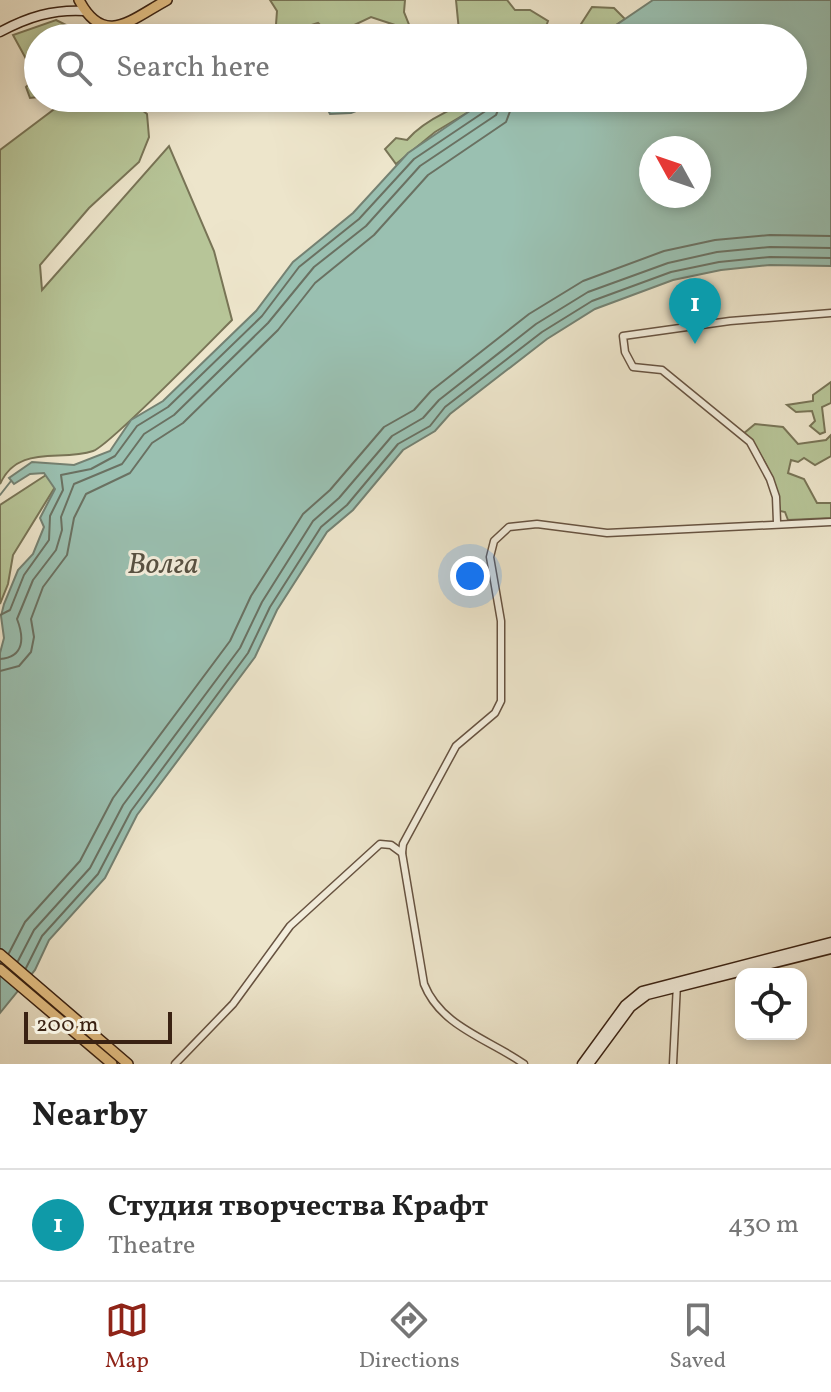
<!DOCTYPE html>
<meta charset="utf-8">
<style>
body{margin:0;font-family:Vollkorn,serif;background:#f2f2f2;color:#222}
.controls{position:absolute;right:24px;bottom:24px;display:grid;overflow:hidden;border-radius:16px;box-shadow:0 4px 12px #0003}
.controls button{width:72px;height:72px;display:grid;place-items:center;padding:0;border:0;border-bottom:2px solid #e0e0e0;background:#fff;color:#222;font:40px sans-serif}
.compass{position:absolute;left:639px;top:136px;width:72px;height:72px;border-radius:50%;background:#fff;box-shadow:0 4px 12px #0003;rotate:310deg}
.scale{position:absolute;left:24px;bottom:20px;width:148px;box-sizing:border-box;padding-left:8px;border:4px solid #3a2213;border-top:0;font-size:22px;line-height:28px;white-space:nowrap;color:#3a2213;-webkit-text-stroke:6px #f3eedd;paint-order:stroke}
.you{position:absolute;left:470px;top:576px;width:28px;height:28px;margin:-20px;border:6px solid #fff;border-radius:50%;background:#1a73e8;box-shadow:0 0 0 12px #1a73e833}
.badge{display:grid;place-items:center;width:52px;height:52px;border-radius:50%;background:#8f2418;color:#fff;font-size:26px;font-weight:700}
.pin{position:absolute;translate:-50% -66px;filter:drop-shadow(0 2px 4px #0008)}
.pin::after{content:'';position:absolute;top:42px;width:28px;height:24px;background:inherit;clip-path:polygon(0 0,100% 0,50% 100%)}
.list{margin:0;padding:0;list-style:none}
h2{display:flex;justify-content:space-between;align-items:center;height:104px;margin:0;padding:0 32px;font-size:34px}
h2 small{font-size:26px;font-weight:400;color:#767676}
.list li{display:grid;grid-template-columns:52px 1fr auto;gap:24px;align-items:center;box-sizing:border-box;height:112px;padding:0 32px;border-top:2px solid #e0e0e0}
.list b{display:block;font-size:30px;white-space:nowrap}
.list p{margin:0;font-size:26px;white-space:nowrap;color:#767676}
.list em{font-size:26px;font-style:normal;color:#767676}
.icon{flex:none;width:44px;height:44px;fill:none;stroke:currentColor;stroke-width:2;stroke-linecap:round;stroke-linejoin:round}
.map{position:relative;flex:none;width:831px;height:1064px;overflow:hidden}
.search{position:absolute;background:#fff;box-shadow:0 4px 12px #0003;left:24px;right:24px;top:24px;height:88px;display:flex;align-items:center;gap:20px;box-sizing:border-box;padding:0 28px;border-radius:44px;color:#767676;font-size:30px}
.sheet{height:216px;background:#fff}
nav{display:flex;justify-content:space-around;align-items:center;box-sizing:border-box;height:112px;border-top:2px solid #e0e0e0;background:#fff;font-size:22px;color:#767676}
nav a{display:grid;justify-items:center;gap:4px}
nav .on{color:#8f2418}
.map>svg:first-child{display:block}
.green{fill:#b7c598;stroke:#787456;stroke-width:2}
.water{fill:#9ac0b1;stroke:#748172;stroke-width:2;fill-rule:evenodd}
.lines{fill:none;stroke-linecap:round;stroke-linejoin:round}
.shore{stroke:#6a7162;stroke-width:2}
.stream{stroke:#748172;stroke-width:2}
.street-casing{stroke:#675341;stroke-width:9}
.secondary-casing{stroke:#3a2213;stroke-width:11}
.primary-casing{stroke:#3a2213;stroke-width:12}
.street{stroke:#f3eedd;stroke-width:6}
.secondary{stroke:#f3eedd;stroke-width:8}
.primary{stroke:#e6c286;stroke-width:9}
.labels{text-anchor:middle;stroke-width:6;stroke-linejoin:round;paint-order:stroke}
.water-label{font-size:30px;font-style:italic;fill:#575142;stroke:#f3eedd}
</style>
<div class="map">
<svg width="831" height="1064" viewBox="0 0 831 1064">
<rect width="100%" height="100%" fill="#ede5cb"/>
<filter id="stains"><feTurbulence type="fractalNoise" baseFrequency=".0025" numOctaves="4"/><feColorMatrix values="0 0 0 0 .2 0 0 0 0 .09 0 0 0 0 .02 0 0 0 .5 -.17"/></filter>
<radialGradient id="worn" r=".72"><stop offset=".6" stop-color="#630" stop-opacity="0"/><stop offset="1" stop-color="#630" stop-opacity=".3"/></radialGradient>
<g class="green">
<polygon points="270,0 405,0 404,12 414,37 398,26 371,17 331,36 318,23 299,29 298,38 275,38 277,11"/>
<polygon points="456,0 507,0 515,10 530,10 548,21 542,38 531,38 522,29 492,38 465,38 459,31"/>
<polygon points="592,7 614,8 625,19 597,38 572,38"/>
<polygon points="56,20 70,27 74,38 38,38 38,97 30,98 26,87 36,77 13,35"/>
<path d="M69,98H127L147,114L149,137L139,162L89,208L40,265L42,290L169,146L214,251L232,320C212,340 109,446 93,451C60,462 18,444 0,484V150Z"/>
<path d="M492,98L435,132L396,164L385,149L396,138L407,140C423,121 467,98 492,98Z"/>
<polygon points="831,382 831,403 822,407 825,432 820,434 810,426 815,421 812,411 796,412 787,405 813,401 813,395"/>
<path d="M755,424L783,427L798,444L826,440L831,435V456L815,465L804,458L798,462L791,460L788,473L804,479L817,503H831V518L788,520L785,512L780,511C776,484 764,451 743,434Z"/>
<polygon points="46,475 55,487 13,555 8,584 0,604 0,505"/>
</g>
<g class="water">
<path d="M653,0H831V266L770,265L721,270L673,280L595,309L547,339L450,414L435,431L403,450L353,510L327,532L277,610L255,657L137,815L105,878L49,940L35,970L0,1013V653L4,638L1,616L4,604L18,570L33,554L44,527L40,518L55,489L44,473L30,474L14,484L9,478L32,462L74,465L110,451L131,420L163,401L256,311L293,262L353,213L408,153L486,100L793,98V38H597ZM651,148H699V196H651Z"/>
<polygon points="322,98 383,98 382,101 351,113 330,114"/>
</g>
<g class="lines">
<g class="shore">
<polyline points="0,615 10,610 24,575 49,540 50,516 63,490 61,475 91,469 115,456 137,426 168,407 262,316 299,267 359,219 414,159 490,108 493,98"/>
<path d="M0,659C25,657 24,637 17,619L33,580L56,550L62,530L61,517L74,484L122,464L144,434L174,415L268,323L314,267L366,226L420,166L496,115L503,98"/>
<polyline points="0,671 19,666 31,652 34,637 31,619 43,587 67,555 74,518 86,494 130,473 152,443 183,423 278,330 315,283 374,235 428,175 506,122 515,98"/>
<polyline points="9,953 25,922 80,861 113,798 230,641 251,596 303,514 330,490 384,427 414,410 431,391 529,314 583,281 664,251 715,240 770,235 831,236"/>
<polyline points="18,961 34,930 90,868 123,805 240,648 262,602 313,521 339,498 392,436 423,418 439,400 536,324 588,292 668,263 717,252 770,247 831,248"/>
<polyline points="26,968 42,936 98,874 131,811 248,653 270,607 321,527 347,505 398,444 430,426 445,407 542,332 592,301 671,272 719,262 770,257 831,258"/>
</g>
<polyline class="stream" points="0,495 11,481"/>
<g class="street-casing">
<g id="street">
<polyline points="777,522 776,497 770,479 750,442 662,370 633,367 625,352 623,336 730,321 831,313"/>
<polyline points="175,1064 233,1004 290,926 380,844 391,845 402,853"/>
<path d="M524,1064C489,1039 441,1027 424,984L402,853L403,844L456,746L495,713L501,701V621L490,557L494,541L509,527L537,524L607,533L831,522"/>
<polyline points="673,1064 677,984"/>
</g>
</g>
<g class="secondary-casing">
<g id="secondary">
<path d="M0,32C28,17 53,9 85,11"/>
<polyline points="582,1064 625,1005 642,991 831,942"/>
<polyline points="589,1064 631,1007 647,995 831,949"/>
</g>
</g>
<g class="primary-casing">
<g id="primary">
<path d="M79,0C104,48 132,19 167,0"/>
<polyline points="0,954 128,1064"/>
<polyline points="0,969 112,1064"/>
</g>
</g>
<use href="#street" class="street"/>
<use href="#secondary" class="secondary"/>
<use href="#primary" class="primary"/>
</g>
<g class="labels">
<g class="water-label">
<text x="163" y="573">Волга</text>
</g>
</g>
<rect width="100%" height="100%" filter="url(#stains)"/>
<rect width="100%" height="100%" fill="url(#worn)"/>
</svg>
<div class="controls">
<button><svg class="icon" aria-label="locate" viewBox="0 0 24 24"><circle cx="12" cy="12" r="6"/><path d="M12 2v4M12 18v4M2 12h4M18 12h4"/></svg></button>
</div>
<svg class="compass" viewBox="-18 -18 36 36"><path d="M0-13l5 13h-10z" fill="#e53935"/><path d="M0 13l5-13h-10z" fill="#767676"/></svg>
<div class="scale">200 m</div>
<div class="you"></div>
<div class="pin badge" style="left:695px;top:344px;background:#0f9aa8">1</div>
<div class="search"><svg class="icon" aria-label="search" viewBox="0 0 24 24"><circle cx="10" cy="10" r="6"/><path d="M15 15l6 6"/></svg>Search here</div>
</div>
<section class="sheet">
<h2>Nearby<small></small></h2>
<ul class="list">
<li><span class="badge" style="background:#0f9aa8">1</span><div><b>Студия творчества Крафт</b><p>Theatre</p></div><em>430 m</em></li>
</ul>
</section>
<nav>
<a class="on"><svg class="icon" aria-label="map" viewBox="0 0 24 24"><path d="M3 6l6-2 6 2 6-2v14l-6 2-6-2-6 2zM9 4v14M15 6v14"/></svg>Map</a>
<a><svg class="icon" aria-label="directions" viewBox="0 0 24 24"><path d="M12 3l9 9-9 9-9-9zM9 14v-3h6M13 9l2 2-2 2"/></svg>Directions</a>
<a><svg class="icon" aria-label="saved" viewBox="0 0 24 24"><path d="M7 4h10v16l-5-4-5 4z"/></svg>Saved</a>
</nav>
